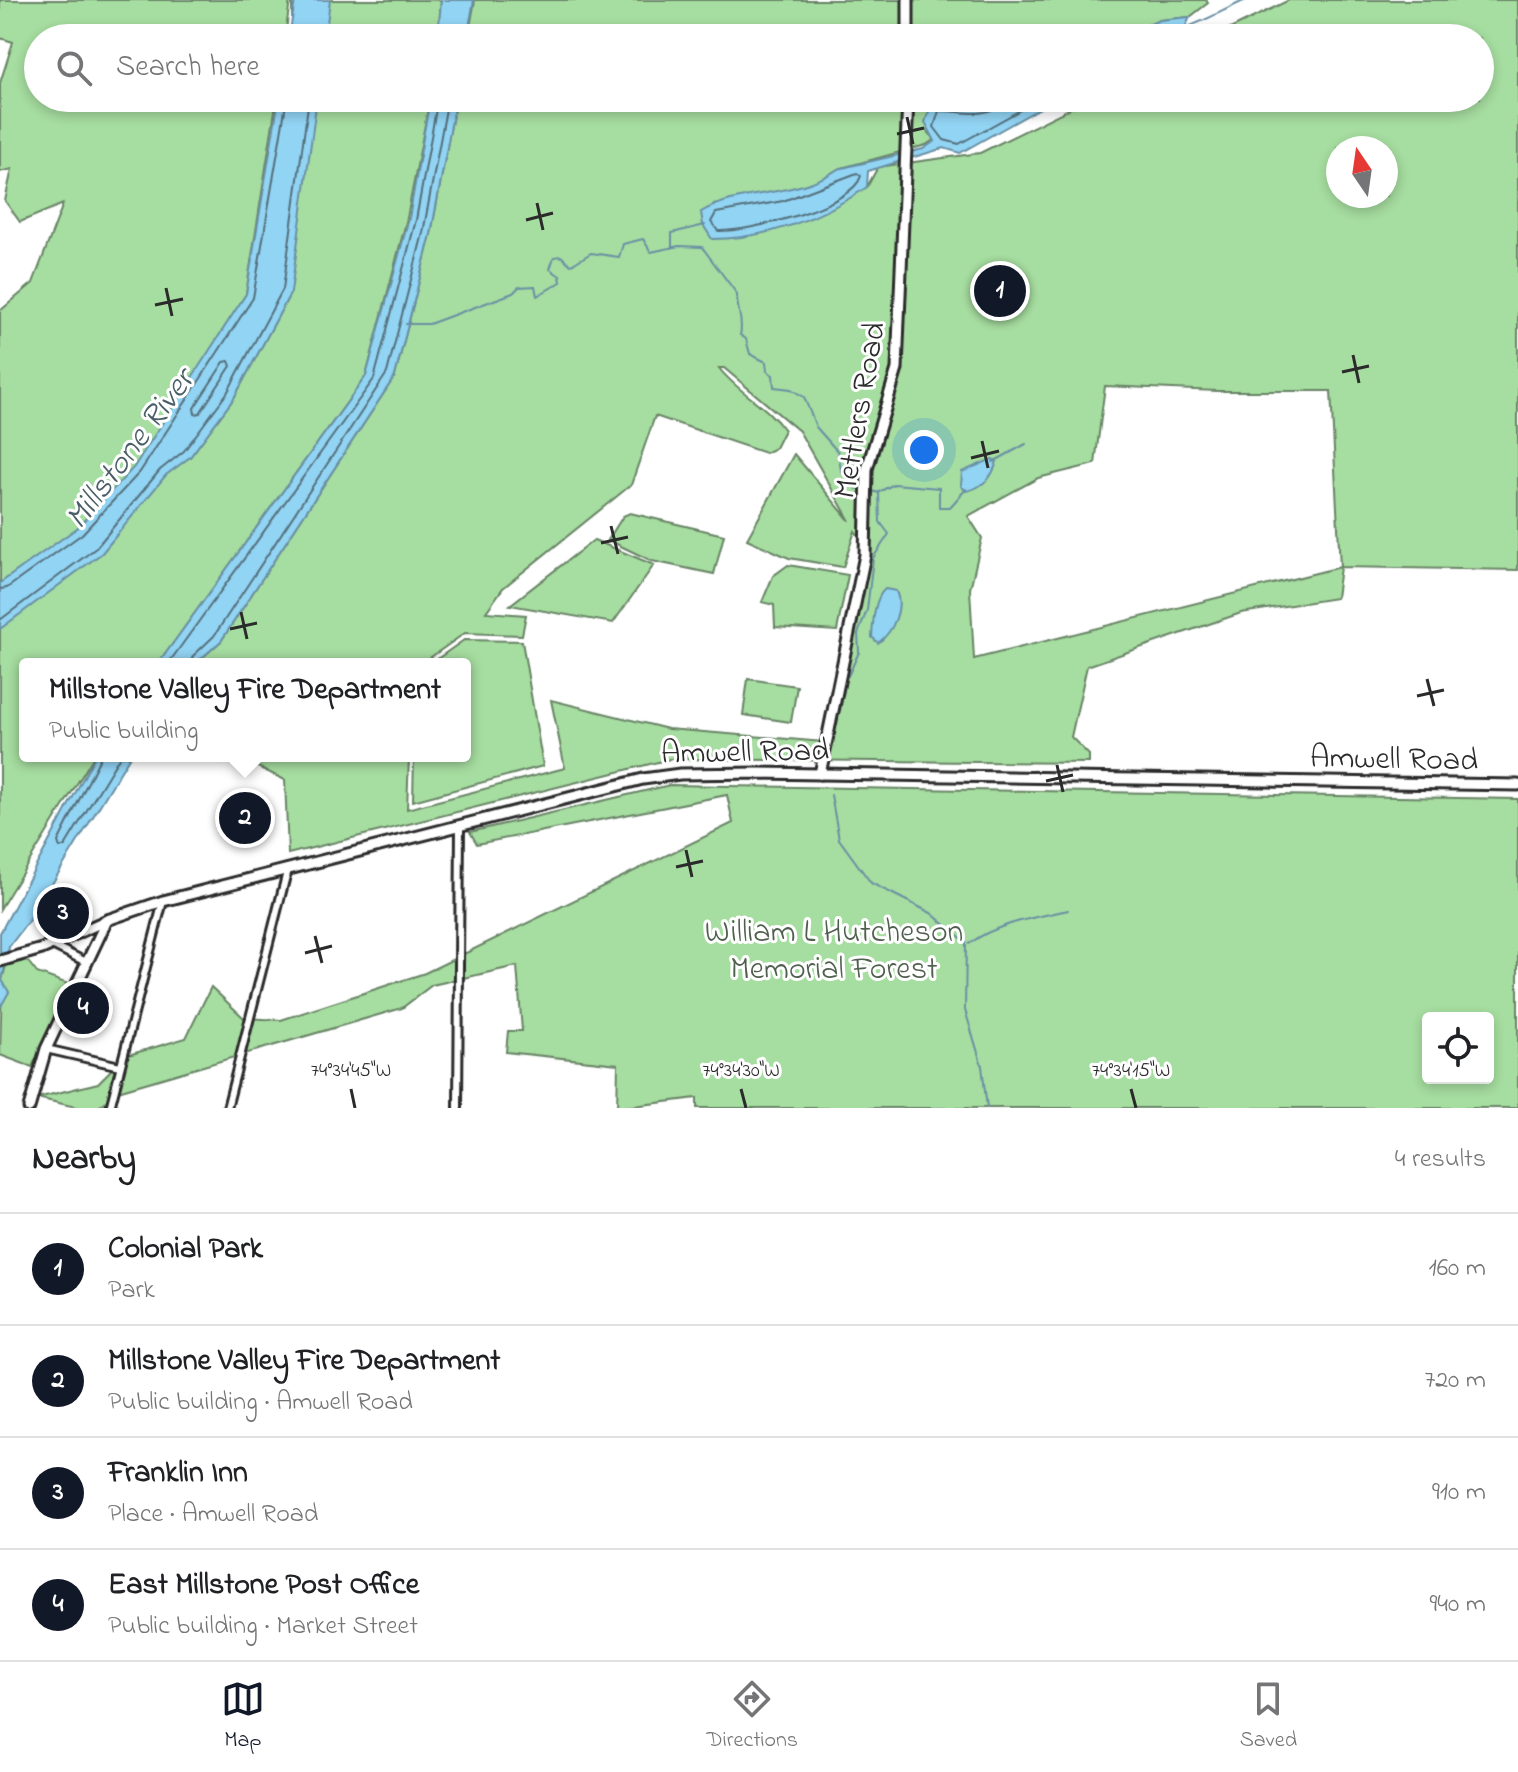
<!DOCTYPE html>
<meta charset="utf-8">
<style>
body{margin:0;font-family:"Indie Flower",sans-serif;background:#f6f6f6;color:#202124}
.controls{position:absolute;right:24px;bottom:24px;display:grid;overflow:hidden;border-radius:8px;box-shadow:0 4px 12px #0003}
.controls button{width:72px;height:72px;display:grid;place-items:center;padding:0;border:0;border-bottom:2px solid #e0e0e0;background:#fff;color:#202124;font:40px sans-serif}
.compass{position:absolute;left:1326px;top:136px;width:72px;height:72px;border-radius:50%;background:#fff;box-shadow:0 4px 12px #0003;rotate:347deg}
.you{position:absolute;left:924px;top:450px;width:28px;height:28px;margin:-20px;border:6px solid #fff;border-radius:50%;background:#1a73e8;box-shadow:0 0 0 12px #1a73e833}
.badge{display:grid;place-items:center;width:52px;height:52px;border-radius:50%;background:#111827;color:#fff;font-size:26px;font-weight:700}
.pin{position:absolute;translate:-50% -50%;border:4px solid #fff;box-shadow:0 2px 8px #0006}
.popup{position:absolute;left:19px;top:658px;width:452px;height:104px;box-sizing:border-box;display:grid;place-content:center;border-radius:8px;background:#fff;filter:drop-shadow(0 2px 6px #0005);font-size:26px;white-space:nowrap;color:#757577}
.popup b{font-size:30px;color:#202124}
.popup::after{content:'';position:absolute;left:50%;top:100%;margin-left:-16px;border:16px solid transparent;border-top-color:#fff}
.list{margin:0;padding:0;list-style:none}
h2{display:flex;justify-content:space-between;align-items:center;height:104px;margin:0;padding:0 32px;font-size:34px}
h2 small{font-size:26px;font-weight:400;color:#757577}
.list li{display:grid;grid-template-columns:52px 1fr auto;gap:24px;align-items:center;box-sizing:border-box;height:112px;padding:0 32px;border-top:2px solid #e0e0e0}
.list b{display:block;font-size:30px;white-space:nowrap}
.list p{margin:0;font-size:26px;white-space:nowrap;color:#757577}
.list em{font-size:26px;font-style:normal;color:#757577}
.icon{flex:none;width:44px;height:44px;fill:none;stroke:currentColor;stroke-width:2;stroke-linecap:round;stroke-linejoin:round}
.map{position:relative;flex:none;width:1518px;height:1108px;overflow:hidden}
.search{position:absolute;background:#fff;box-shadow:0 4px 12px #0003;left:24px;right:24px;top:24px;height:88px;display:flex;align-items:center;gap:20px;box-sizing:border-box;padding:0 28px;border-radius:44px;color:#757577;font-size:30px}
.sheet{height:552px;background:#fff}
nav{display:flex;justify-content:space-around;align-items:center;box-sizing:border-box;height:112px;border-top:2px solid #e0e0e0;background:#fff;font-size:22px;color:#757577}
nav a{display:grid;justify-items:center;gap:4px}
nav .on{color:#111827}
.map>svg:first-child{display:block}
.green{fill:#a6dda0;stroke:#688466;stroke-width:2;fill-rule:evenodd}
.water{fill:#92d4f4;stroke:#6990a4;stroke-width:2}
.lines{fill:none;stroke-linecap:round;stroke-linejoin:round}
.shore{stroke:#546f7b;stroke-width:2}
.stream{stroke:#6990a4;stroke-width:2}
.street-casing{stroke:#2b2b2b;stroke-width:12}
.secondary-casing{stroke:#2b2b2b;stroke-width:15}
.street{stroke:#fff;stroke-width:6}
.secondary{stroke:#fff;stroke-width:9}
.ticks{fill:none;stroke:#2b2b2b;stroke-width:3}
.labels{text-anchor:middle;stroke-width:6;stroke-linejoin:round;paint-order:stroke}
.street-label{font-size:32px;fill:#2b2b2b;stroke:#fff}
.park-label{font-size:32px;fill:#50604e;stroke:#fff}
.water-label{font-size:34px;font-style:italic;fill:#4a5e67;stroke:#fff}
.ticks-label{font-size:20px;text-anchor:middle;fill:#2b2b2b;stroke:#fff;stroke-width:6;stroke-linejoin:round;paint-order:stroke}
</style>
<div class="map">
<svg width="1518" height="1108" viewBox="0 0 1518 1108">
<rect width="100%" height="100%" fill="#fff"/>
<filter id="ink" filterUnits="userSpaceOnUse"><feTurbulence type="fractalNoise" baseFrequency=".0125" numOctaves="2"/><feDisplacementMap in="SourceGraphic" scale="16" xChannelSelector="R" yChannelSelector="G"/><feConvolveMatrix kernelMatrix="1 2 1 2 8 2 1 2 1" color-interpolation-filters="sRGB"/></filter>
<g filter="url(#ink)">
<g class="green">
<polygon points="0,0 290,0 285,38 38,38 38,98 277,98 246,294 146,451 190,457 234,398 291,292 291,98 430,98 407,218 366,376 158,664 25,664 25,756 94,756 0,909 0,311 33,283 63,204 20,222 5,201 12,169 0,172 0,83 13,42 0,38"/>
<polygon points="292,0 441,0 438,38 292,38"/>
<polygon points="475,0 1206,0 1208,3 1190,17 1160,20 1114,38 468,38"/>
<path d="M1289,0H1518V570L1340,567L1336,598L1241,613L1087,666L1071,737L1089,755V763L670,759L288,854L285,780L234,756H409L407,809L565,768L551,700L668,729L824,742L865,546L855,531L843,567L789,558L747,539L794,454L850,521L799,431L724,368H719C738,393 767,405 784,430L775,448L765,453L655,416L631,485L503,588L486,612L526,615L522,635L465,633L421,664H195L221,641L395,376L431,234L456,98H998L971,106L936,103L927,131L935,139L926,145L838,169C803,194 755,198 713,205L867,187L878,167L980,153L1091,98H1480V38H1212ZM1338,148H1386V196H1338ZM1105,386L1217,391H1331L1340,567L974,659L970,589L982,538L968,516L1038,478L1095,464Z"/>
<polygon points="630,513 724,535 714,574 652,561 608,540 623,516"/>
<polygon points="594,540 654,565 613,623 510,605"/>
<polygon points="788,565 848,575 837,631 775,627 774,605 762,602 773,576"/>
<polygon points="464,640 522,641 543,766 413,801 414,756 465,756 465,664 430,664"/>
<polygon points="748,679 797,686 791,722 743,715"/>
<path d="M670,785L1518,799V1108H697V1098L617,1108L618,1064L506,1052L508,1031H522L517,966L432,985L402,1008L118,1091L98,1108H80L37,1098L98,1083L125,1056L186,1038L211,987L244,1018L281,1020L425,973L733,823L727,795L477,844L470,832ZM1428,1018H1488V1078H1428Z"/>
<polygon points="26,959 37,973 71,985 32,1067 0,1055 2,980 7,962"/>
</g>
<g class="water">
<polygon points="295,0 330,0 325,38 289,38"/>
<polygon points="441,0 474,0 467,38 438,38"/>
<polygon points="1190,17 1185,28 1174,38 1114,38 1160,20"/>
<polygon points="279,98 317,98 291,292 234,398 190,457 166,475 102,553 0,629 0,583 77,528 134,467 246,294"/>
<polygon points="430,98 456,98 431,234 395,376 221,641 195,664 158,664 366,376 409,218"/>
<path d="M998,98H1058L960,153L944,148L868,171L867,187C822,218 767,239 712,239L703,225L701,212C742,188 796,198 838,169L923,149L935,141L925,122L931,106L936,103L972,106Z"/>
<path d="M992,459L997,461C993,477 982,488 966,491L961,486L962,472Z"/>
<path d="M885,589L896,591C904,608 893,632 878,643L872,637C873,623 874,598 885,589Z"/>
<polygon points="95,756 130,756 33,915 9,947 2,980 9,992 0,1008 0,933"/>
</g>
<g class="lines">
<g class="shore">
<path d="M1001,98L1000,105C983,119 959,110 939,111L934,127L944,140L959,144L1042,98"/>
<path d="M857,173L861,176C852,207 747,232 718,231L711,222L716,213L783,201Z"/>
<polygon points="229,361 231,366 200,413 195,414 194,408 224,362"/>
<polyline points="0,589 7,588 82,534 140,472 253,298 287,98"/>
<polyline points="0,620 96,548 160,470 184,451 227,393 283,289 309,98"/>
<polyline points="168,664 374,379 416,220 438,98"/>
<polyline points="190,664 193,656 214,636 387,373 423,233 448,98"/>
<polyline points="101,756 58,842 60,848 65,846 120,756"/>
</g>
<g class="stream">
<path d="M1185,28C1208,20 1225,9 1246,0"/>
<polyline points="672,248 672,233 705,225"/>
<path d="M406,324H429L513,293L519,287L535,286L537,296L561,282L560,276L550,269L554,257L561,256L571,265L591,253L619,257L623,244L643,239L651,252L679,246L702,247L737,294C736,308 744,321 740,335L746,339L750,354L766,362L767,371L773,375L774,387L791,389L804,397L816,427L838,452L841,470L857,489"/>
<polyline points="993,462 1026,444"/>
<polyline points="879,492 894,484 939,488 939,507 950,507 966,489"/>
<polyline points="848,676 859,652 858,634 867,610 873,558 889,534 880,522 879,493 872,491"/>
<polyline points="840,711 845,684"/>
<polyline points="831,795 839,839 871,883 931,913 966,942 965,1010 982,1066 987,1108"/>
<path d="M969,944C995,924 1036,917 1068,910"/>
</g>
<g class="street-casing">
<g id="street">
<polyline points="52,945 88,963"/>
<polyline points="46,1049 120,1066"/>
<polyline points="110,1108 163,901"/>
<polyline points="227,1108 288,868"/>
<polyline points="458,1108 460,825"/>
</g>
</g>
<g class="secondary-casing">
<g id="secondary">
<polyline points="908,0 908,38"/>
<polyline points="820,774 865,555 867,469 897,369 908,98"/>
<polyline points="0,961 42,949 107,920 163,901 643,779 680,774 758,773 1518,785"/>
<polyline points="29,1108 46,1049 107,920"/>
</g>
</g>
<use href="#street" class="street"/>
<use href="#secondary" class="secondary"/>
</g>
</g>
<path class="ticks" d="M907,117L913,144M897,134L924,128M537,203L543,230M526,220L553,213M166,288L172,316M155,305L183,299M1353,355L1359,383M1342,372L1369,366M982,441L988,468M971,458L999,451M611,526L618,554M601,543L628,537M241,612L247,639M230,629L257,623M1427,679L1434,706M1417,696L1444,690M1057,765L1063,792M1046,781L1073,775M686,850L692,877M676,867L703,861M315,936L322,963M305,953L332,946M351,1089L355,1108M741,1089L746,1108M1131,1089L1136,1108"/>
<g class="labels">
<g class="street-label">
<text transform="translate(858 410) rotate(-80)" y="11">Mettlers Road</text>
<text transform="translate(745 750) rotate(-1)" y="11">Amwell Road</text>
<text transform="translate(1394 757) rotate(1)" y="11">Amwell Road</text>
</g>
<g class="park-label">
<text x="834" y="941">William L Hutcheson<tspan x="834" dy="37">Memorial Forest</tspan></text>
</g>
<g class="water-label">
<text transform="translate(128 448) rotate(-53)" y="12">Millstone River</text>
</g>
</g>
<g class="ticks-label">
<text x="351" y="1076">74°34'45"W</text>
<text x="741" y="1076">74°34'30"W</text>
<text x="1131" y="1076">74°34'15"W</text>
</g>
</svg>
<div class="controls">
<button><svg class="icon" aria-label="locate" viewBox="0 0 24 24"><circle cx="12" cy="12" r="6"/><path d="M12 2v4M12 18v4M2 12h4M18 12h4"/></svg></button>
</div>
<svg class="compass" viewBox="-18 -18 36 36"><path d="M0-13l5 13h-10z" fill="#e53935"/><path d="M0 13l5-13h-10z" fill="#757577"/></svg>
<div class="you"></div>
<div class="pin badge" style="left:1000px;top:291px">1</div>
<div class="pin badge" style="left:245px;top:818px">2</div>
<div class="popup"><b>Millstone Valley Fire Department</b>Public building</div>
<div class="pin badge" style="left:63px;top:913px">3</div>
<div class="pin badge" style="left:83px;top:1008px">4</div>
<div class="search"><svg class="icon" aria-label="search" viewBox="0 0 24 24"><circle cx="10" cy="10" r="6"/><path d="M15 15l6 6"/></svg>Search here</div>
</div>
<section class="sheet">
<h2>Nearby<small>4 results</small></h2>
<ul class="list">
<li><span class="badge">1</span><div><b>Colonial Park</b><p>Park</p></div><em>160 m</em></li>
<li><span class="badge">2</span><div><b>Millstone Valley Fire Department</b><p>Public building · Amwell Road</p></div><em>720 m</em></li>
<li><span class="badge">3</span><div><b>Franklin Inn</b><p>Place · Amwell Road</p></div><em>910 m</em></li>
<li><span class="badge">4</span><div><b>East Millstone Post Office</b><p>Public building · Market Street</p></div><em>940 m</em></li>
</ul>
</section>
<nav>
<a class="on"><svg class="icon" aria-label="map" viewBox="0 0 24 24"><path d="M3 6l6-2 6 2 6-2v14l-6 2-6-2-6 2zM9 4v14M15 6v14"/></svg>Map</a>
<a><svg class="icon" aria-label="directions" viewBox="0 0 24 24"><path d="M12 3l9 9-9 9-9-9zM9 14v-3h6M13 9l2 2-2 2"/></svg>Directions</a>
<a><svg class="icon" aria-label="saved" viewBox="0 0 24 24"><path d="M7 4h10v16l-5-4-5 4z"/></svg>Saved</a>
</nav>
